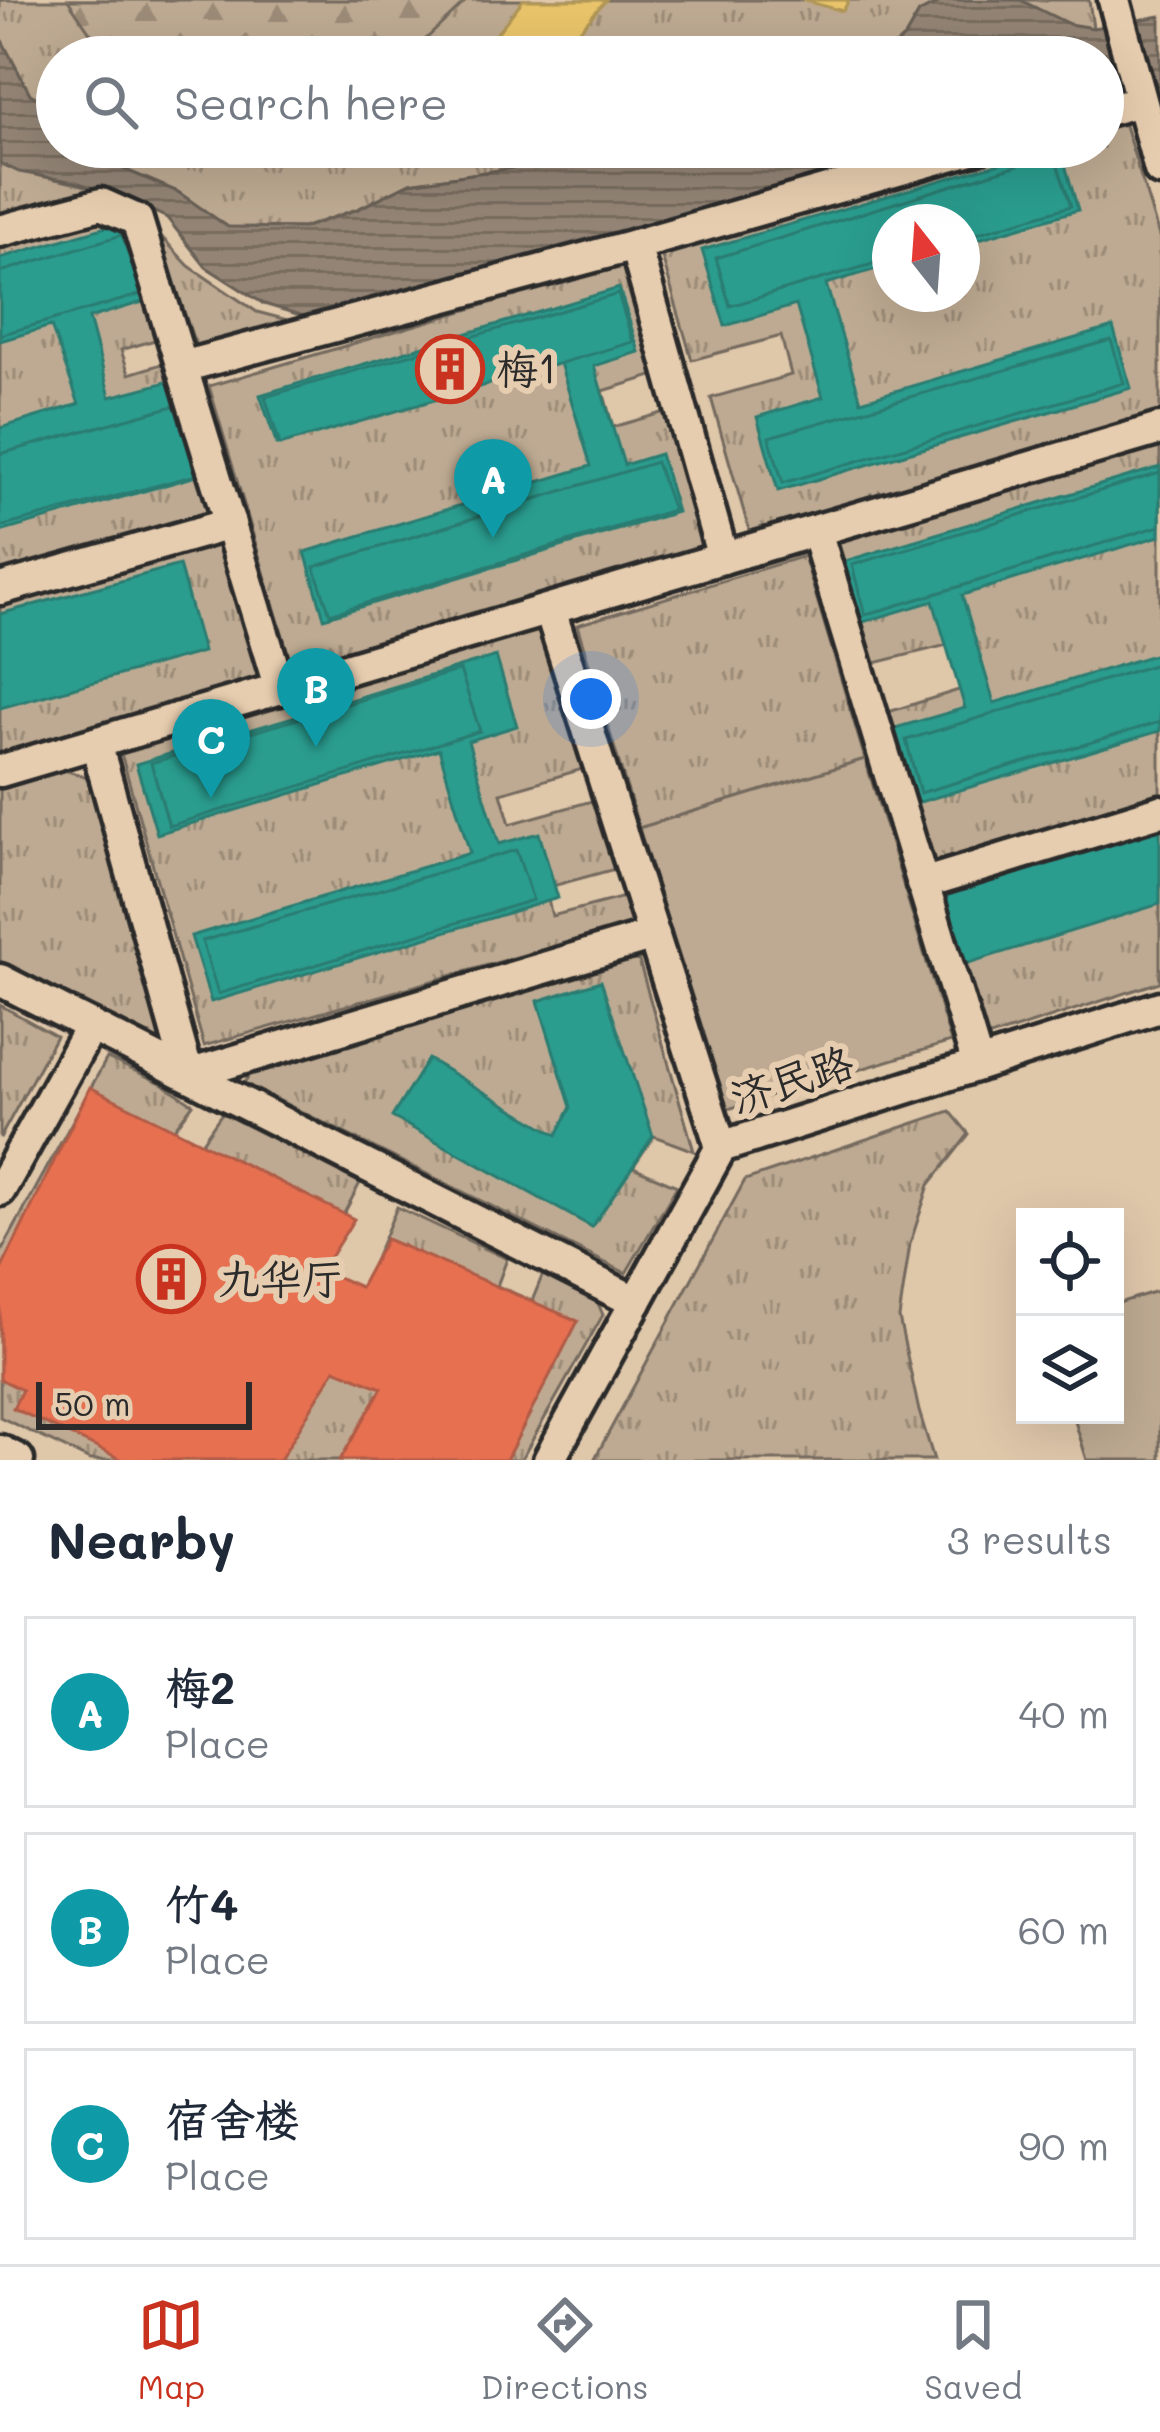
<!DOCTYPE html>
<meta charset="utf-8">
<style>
body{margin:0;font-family:Mali,"LXGW WenKai TC",sans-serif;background:#f2f2f3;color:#1f2937}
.controls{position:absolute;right:36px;bottom:36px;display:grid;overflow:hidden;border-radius:0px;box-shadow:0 12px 48px #0002}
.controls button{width:108px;height:108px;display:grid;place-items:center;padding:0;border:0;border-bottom:3px solid #e0e1e3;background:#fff;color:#1f2937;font:60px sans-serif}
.compass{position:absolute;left:872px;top:204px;width:108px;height:108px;border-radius:50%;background:#fff;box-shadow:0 12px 48px #0002;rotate:343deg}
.scale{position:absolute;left:36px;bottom:30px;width:216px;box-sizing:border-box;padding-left:12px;border:6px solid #2b2b2b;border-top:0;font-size:33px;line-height:42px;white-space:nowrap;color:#2b2b2b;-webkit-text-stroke:9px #e7cdaf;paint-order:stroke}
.you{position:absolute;left:591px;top:699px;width:42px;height:42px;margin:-30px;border:9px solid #fff;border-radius:50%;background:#1a73e8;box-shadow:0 0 0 18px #1a73e833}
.badge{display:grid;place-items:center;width:78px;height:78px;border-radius:50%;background:#c8321e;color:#fff;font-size:39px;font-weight:700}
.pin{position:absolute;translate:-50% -99px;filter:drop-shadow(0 3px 6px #0008)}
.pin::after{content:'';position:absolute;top:63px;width:42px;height:36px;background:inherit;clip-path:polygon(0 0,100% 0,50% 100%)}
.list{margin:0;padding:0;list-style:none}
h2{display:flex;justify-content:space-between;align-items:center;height:156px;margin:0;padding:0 48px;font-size:51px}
h2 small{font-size:39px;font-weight:400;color:#747a83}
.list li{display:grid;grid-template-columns:78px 1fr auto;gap:36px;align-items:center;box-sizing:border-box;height:192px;margin:0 24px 24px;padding:0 24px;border:3px solid #e0e1e3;border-radius:0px}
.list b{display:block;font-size:45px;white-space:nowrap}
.list p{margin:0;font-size:39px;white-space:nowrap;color:#747a83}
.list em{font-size:39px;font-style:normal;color:#747a83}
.icon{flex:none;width:66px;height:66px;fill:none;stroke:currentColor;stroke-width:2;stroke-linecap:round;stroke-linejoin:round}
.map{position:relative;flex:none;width:1160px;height:1460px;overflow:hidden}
.search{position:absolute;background:#fff;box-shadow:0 12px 48px #0002;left:36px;right:36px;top:36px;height:132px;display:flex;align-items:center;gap:30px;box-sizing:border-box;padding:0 42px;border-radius:66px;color:#747a83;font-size:45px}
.sheet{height:804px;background:#fff}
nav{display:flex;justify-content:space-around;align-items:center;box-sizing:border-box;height:168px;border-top:3px solid #e0e1e3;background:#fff;font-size:33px;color:#747a83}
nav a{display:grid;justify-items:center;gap:6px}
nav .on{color:#c8321e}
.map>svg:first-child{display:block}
.grass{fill:url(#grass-tufts);stroke:#746a5e;stroke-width:3;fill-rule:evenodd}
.forest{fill:url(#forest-firs);stroke:#746a5e;stroke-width:3}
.park{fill:#beaa92;stroke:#746a5e;stroke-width:3}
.water{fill:url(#water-rules);stroke:#696057;stroke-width:3}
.homes{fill:#e9c46a;stroke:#b09657;stroke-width:3}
.shops{fill:#e76f51;stroke:#af5b46;stroke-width:3}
.schools{fill:#2a9d8f;stroke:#2a7b71;stroke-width:3}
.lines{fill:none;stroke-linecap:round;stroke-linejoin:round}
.minor-casing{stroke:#2b2b2b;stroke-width:39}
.minor{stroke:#e7cdaf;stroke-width:30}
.labels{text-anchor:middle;stroke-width:12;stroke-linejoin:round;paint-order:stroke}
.poi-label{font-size:42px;fill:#2b2b2b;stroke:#e7cdaf;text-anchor:start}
.street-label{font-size:42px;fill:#2b2b2b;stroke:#e7cdaf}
</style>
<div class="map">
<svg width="1160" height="1460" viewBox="0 0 1160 1460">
<defs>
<pattern id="grass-tufts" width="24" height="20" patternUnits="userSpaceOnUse" patternTransform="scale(3)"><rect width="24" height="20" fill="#beaa92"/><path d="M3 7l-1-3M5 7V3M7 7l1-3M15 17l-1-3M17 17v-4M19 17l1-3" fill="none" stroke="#9b8b77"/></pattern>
<pattern id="forest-firs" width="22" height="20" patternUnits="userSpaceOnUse" patternTransform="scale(3)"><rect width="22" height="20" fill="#beaa92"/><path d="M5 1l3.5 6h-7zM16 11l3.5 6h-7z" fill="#9b8b77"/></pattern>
<pattern id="water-rules" width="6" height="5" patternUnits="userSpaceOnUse" patternTransform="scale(3)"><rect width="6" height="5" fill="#938474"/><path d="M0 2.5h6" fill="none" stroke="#786c5f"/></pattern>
</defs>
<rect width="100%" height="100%" fill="#dfc7aa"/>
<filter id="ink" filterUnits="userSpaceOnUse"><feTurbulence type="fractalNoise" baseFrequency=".00833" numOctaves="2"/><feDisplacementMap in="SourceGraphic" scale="24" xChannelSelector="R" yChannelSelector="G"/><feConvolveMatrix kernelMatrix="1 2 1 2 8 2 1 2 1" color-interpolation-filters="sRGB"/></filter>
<g filter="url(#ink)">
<g class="grass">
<polygon points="0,0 944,0 919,13 905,37 882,57 57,57 57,109 30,94 0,37"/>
<polygon points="1020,0 1089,0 1093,28 1069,25"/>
<path d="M1103,113L1123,119L1160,239V414L750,533L711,398L791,375L781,336L692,360L658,243L987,147H1103ZM890,222H962V294H890Z"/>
<polygon points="97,147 553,147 527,166 410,183 357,209 303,228 228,227 178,192 114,165"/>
<path d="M0,163C32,177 68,180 102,190L0,233Z"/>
<polygon points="137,203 172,335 121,350 129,374 178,359 221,518 0,579 0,243"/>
<polygon points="157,232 189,266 257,312 307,325 199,356"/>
<polygon points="626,263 659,374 603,391 613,427 672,410 713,546 293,670 209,386"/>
<polygon points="1160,443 1160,982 984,1039 885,713 975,685 963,641 871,664 835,543"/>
<polygon points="223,536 265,676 0,754 0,598"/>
<polygon points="804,556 865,759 639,828 577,625"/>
<polygon points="547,629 586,768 501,793 510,824 595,800 615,869 545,888 552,916 624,897 632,924 204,1046 120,750"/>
<polygon points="64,770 87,777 162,1044 0,961 0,790"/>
<polygon points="621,957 639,961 694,1151 654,1136 633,1167 677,1186 626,1273 244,1083 255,1067"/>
<polygon points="0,1005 56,1036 0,1138"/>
<polygon points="107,1058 163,1084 193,1104 174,1129 201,1143 222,1113 360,1183 302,1294 352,1313 397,1207 507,1259 497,1286 532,1301 543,1274 594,1294 603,1315 521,1460 90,1460 0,1417 0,1254"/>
<polygon points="950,1111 969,1134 929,1185 910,1244 899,1318 919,1411 934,1460 594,1460 745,1180"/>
</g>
<polygon class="forest" points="68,0 467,0 407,57 131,57 91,34"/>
<g class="park">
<polygon points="865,759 951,1042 725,1110 639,828"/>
<polygon points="1160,1290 1160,1460 1087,1460 1073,1415 1115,1415 1115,1304"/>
</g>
<g class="water">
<polygon points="944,0 1020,0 1069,24 1093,28 1160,16 1160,85 1103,98 1103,57 882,57 905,37 919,13"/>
<polygon points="0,37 30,94 57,109 57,147 97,147 114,165 178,192 228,227 303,228 358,209 410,183 527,166 553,147 934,147 320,321 264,304 206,267 167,218 121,196 75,182 19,172 0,163"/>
</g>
<g class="homes">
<polygon points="523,0 606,0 556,57 478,57"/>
<polygon points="802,0 849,0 843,11"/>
</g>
<polygon class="shops" points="90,1087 354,1219 322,1270 360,1287 386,1239 578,1321 506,1460 340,1460 382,1388 335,1369 280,1460 123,1460 13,1408 22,1390 0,1379 0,1272"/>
<g class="schools">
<polygon points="234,147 301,147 301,154 234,155"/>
<polygon points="1055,147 1060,147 1078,210 962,244 962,222 890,222 890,265 826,284 861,401 1113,327 1131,388 778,491 757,417 823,397 796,305 725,326 702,250"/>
<polygon points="1054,154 1071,206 962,238 962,222 890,222 890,259 730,306 716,258"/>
<polygon points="130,220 153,299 89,318 110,397 178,379 204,474 0,532 0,428 79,404 51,326 0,341 0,258"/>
<polygon points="128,233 146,293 0,335 0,272"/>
<polygon points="619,288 639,352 594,366 624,465 660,454 677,512 324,618 305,552 591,466 560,363 277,445 260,395"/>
<polygon points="618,294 633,342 280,445 265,397"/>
<polygon points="1111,340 1124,383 783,483 769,437"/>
<polygon points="184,403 204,473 0,527 0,454"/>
<polygon points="656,462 673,510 330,614 314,567"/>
<polygon points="1160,467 1160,536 962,595 994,703 1160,653 1160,731 910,805 888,730 965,708 933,601 860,623 842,562"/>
<polygon points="1160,473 1160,526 865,615 852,565"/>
<polygon points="179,565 203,652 0,708 0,614"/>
<polygon points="496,656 517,726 468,741 499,844 539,833 558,898 211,1002 191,936 470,853 439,749 157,834 136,764"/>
<polygon points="1160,663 1160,722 920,793 906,740"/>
<polygon points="460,670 480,731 169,826 151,763"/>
<polygon points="1160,830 1160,904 959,966 937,898"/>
<polygon points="516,850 533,900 218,994 202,941"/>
<polygon points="601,981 653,1136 592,1227 392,1117 428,1059 557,1135 571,1107 538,1001"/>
</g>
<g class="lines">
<g class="minor-casing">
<g id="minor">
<polyline points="1114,0 1160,170"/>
<polyline points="1103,111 1140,101"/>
<polyline points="0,231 101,204 137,220 280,689"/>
<polyline points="635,245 723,558"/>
<polyline points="182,367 635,245 978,147"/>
<polyline points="816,531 978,1065"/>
<polyline points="0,589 230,524"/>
<polyline points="550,610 721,1147"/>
<polyline points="96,743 188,1075 654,935"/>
<polyline points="0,771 1160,429"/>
<polyline points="922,884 1160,811"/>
<polyline points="0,980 636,1302"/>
<polyline points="0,1190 91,1026"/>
<polyline points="0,1451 18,1460"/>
<polyline points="549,1460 721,1147 1160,1007"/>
</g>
</g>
<use href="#minor" class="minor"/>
</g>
</g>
<defs>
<g id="building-ring" transform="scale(3.45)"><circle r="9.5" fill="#e7cdaf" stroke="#c8321e" stroke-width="1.5"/><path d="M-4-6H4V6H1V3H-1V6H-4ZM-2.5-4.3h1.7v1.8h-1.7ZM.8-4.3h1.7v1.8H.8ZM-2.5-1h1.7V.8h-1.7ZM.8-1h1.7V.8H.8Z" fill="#c8321e"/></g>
</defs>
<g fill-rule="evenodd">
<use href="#building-ring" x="450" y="369"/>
<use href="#building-ring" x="171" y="1279"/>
</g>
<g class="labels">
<g class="poi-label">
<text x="496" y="384">梅1</text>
<text x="218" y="1294">九华厅</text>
</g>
<g class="street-label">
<text transform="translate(792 1080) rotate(-18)" y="15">济民路</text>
</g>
</g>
</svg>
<div class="controls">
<button><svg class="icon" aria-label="locate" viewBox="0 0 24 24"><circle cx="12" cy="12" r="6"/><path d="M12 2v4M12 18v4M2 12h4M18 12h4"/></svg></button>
<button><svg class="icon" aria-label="layers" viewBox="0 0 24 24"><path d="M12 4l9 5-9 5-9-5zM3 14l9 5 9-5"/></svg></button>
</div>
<svg class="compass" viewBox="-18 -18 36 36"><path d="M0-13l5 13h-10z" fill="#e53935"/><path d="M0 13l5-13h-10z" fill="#747a83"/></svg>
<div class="scale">50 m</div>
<div class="you"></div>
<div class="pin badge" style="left:493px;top:538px;background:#0f9aa8">A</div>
<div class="pin badge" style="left:316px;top:747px;background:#0f9aa8">B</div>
<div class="pin badge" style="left:211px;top:798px;background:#0f9aa8">C</div>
<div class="search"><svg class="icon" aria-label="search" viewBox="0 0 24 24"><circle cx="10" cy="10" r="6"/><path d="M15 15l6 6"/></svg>Search here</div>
</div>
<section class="sheet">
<h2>Nearby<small>3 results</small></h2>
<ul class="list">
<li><span class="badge" style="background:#0f9aa8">A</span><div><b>梅2</b><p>Place</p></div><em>40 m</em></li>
<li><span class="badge" style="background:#0f9aa8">B</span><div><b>竹4</b><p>Place</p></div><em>60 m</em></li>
<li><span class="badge" style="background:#0f9aa8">C</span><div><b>宿舍楼</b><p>Place</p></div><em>90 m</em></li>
</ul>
</section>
<nav>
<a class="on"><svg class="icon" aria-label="map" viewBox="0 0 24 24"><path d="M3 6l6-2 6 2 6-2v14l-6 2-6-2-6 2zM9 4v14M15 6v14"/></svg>Map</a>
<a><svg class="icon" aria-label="directions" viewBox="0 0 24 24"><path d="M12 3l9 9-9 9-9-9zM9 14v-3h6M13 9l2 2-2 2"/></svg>Directions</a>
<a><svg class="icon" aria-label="saved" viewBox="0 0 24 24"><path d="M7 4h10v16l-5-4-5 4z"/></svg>Saved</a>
</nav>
